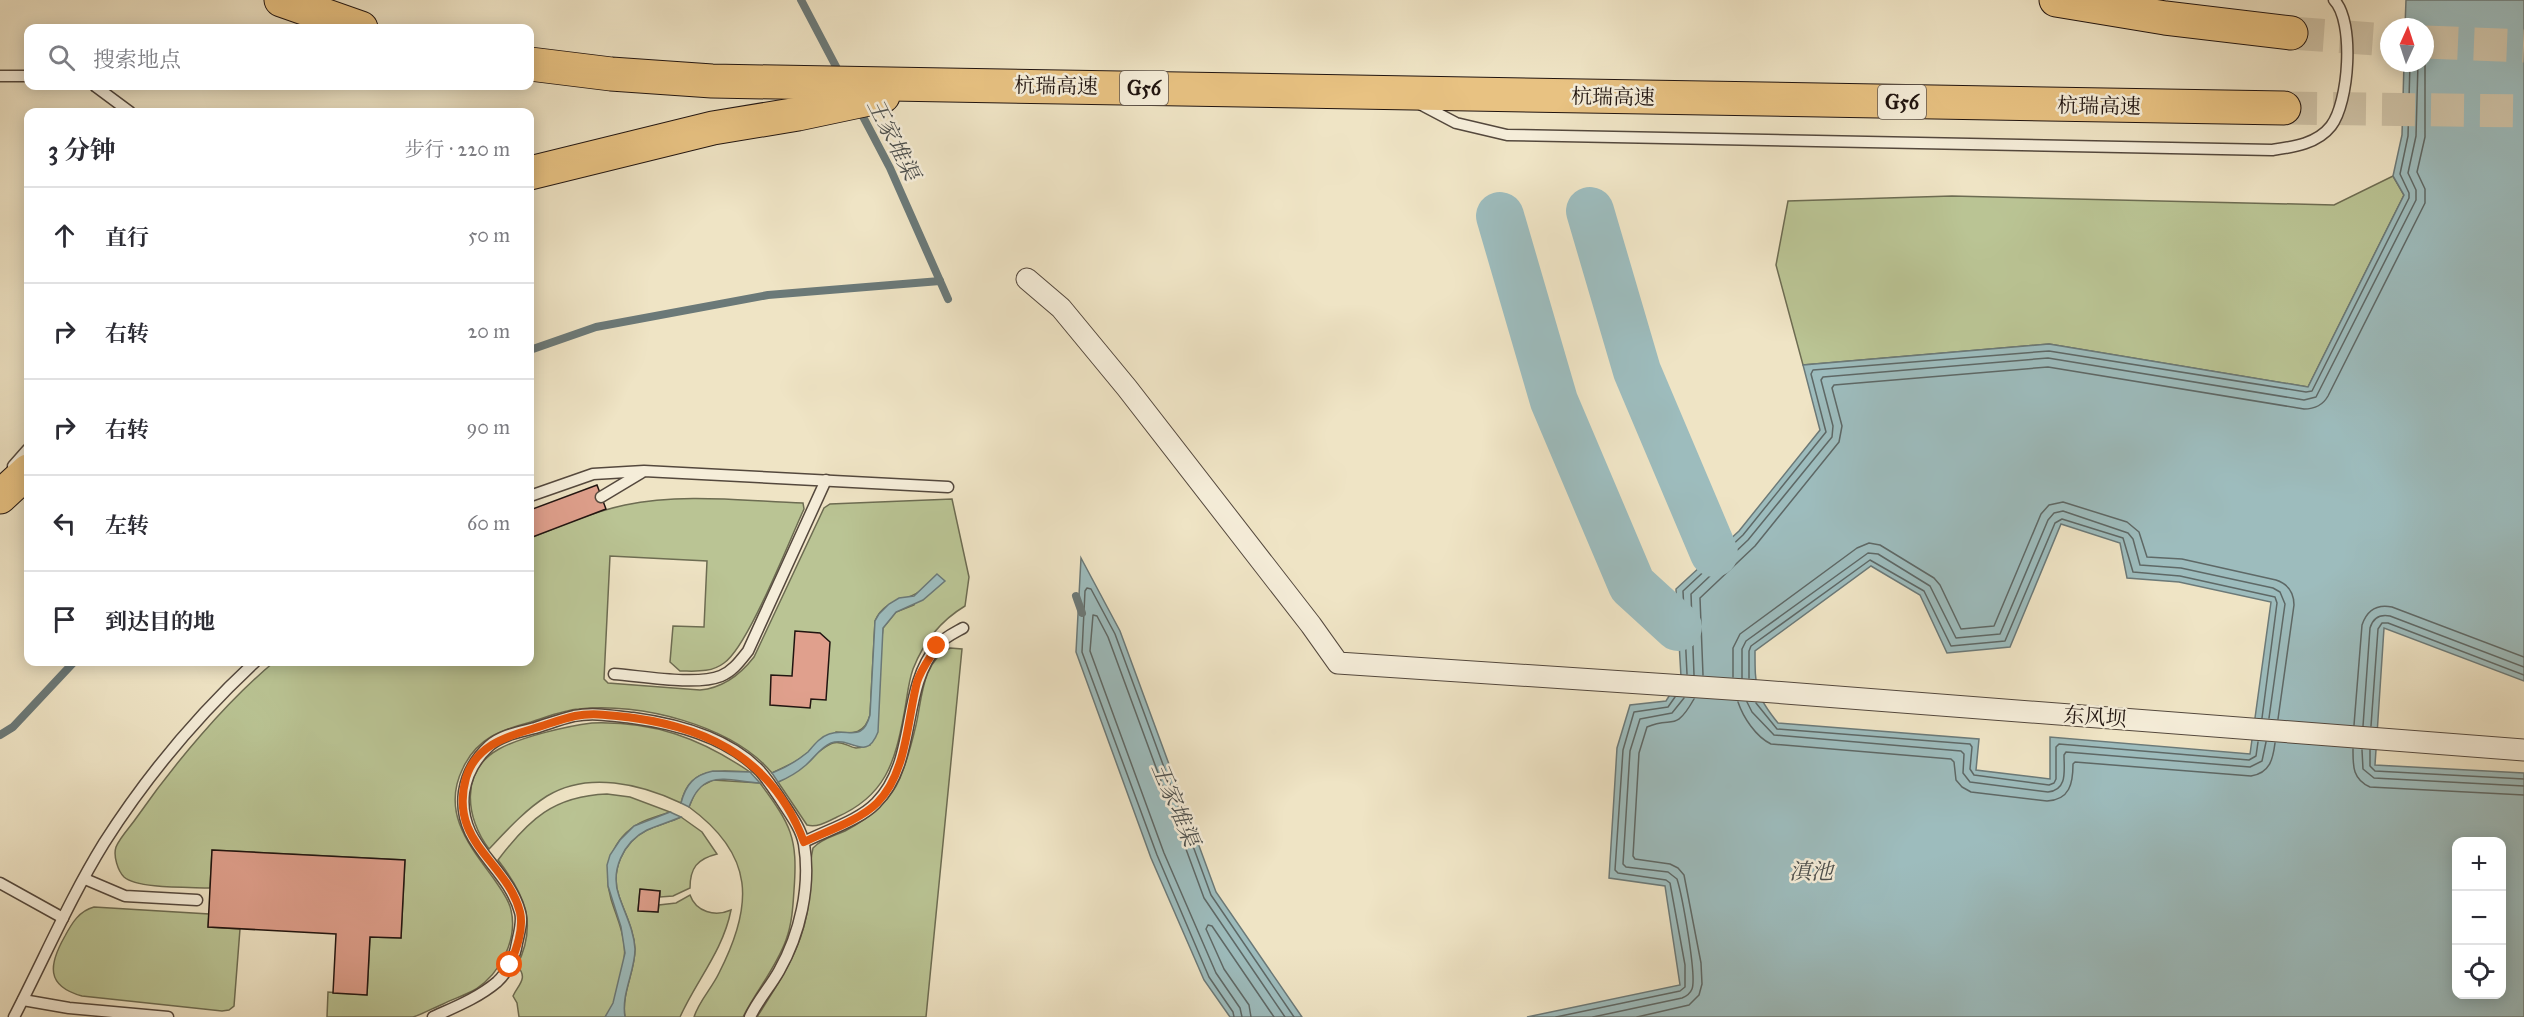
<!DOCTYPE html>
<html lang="zh">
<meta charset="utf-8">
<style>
body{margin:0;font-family:"IM FELL Great Primer","Noto Serif SC",serif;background:#f7f7f7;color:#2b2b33}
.controls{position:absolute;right:18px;bottom:18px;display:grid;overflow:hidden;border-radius:12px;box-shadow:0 3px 15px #0003}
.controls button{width:54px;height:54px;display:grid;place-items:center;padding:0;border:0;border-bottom:2px solid #e1e1e2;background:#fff;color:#2b2b33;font:30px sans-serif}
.compass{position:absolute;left:2380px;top:18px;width:54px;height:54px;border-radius:50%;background:#fff;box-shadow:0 3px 15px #0003;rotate:3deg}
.stop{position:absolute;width:18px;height:18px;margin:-14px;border:4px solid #ea580c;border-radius:50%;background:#fff}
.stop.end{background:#ea580c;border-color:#fff;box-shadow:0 2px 6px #0008}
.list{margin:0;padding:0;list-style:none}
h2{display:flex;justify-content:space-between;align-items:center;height:78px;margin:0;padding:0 24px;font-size:26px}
h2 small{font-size:20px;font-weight:400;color:#7c7c81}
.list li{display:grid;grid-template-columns:39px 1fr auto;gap:18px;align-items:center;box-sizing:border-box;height:96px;padding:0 24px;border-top:2px solid #e1e1e2}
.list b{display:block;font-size:22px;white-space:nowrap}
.list em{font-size:20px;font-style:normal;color:#7c7c81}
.icon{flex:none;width:33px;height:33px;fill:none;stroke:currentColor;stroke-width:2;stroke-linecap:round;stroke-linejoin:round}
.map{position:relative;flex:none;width:2524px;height:1017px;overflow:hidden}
.search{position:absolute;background:#fff;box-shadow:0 3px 15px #0003;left:24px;top:24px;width:510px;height:66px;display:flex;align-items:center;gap:15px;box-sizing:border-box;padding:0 21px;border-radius:12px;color:#7c7c81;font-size:22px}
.panel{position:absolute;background:#fff;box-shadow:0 3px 15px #0003;left:24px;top:108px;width:510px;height:558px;border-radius:12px}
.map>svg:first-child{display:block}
.green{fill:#bac494;stroke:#6d6c52;stroke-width:1.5}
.water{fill:#9dbcbd;stroke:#6b7978;stroke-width:1.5;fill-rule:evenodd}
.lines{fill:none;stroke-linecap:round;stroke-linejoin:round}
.shore{stroke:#5e6866;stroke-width:1.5}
.stream{stroke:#6b7978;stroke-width:8}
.river{stroke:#9dbcbd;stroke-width:48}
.building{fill:#e0a08d;stroke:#201410;stroke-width:1.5}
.highway-tunnel{stroke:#d0c5aa;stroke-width:33;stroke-dasharray:33 16;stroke-linecap:butt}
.lane-casing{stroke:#54483d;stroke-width:13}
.street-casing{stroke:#54483d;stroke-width:23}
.highway-casing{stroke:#201410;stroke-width:35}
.lane{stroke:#f5edd9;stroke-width:10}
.street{stroke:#f5edd9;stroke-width:21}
.highway{stroke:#e8c282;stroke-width:33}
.route{stroke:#ea580c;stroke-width:8}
.labels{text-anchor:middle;stroke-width:5;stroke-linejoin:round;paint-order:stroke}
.shield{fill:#f5edd9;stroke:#60554c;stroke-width:1.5}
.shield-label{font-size:20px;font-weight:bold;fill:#201410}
.street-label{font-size:21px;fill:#201410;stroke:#f5edd9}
.water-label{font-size:22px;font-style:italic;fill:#4c4f4d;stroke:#f5edd9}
</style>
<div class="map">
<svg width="2524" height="1017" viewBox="0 0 2524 1017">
<rect width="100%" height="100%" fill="#efe4c5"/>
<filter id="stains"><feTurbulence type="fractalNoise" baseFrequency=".00333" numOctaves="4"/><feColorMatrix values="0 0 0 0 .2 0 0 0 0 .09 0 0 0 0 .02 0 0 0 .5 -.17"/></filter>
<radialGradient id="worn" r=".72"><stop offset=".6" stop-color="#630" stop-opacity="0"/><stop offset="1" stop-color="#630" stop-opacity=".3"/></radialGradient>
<g class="green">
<polygon points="2393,176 2404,195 2308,387 2049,344 1803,365 1776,265 1788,201 1952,196 2334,205"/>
<path d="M952,499L969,577L965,606C940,621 924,641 913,669C908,683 907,699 904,714C895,763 885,796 837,817C827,822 817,828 807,825L778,782C800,773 817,748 833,743C842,740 848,747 856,748C860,748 866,746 870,745L883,628L896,612L914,605L920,591C904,603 885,598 875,621L870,715C865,734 853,734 836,732L795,762L772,773C732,725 639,702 579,709C563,710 547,717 531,722C501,730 477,738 463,768C441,812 469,845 494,879C500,888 509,899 511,910C518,940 500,973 476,989C466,995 453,999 443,1004C433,1008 423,1014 413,1017C405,1017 395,1017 386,1017C367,1017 347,1017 327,1017L328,992L367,995L370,937L401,938L405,860L212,850L210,888C191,887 137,889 124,877C118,871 113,856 116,847C120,837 131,826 137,817C174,764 225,703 274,662H530V538C561,526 592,512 625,505C682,493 745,501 803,503L804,509C789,541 748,647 724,663C711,673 695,671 680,671L670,662L673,626L704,627L707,561L610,556L604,679L608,683L700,690C723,688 740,675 754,657L824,508L830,504Z"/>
<path d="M950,648L962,649L926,1017H757C778,984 800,952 807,913C811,892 808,869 813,848C821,839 834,836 845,831C868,819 890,802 900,778C907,761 912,742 916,725C922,699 922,661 950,648Z"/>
<path d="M592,723C654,721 700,738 750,772C720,771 690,765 681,803C641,784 588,771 547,796C525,810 507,830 489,849C466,819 459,771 499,749C521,737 567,726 592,723Z"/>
<path d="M713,780L760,783C791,825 798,837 794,890C793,906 792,924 786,940C776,968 756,991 743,1017H694C699,1001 712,988 719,973C754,905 755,855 689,807L697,788Z"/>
<path d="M607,794L630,797L670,812C660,816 649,818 640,823C612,838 602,869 611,899C615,913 622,927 624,943C627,964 618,991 611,1011L605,1017H519L517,1003L513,996C518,985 529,978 517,966C538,923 525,895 498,860C529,819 554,796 607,794Z"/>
<path d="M681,817L702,832L717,854C697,859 690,868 690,888L673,896L660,897V891L640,890L638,910L658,912L659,905L676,903L690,895C696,912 715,917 731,910C723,951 696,981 680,1017H625C621,994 635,972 635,949C634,930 625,914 619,896C610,871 623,842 647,830C658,825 670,822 681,817Z"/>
<path d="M94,907L209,914L208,927L240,929L234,1006L229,1010L222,1011L82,996C45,986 49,964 65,936C72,923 79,911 94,907Z"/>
</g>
<g class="water">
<path d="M2406,0H2524V681L2384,628L2375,765L2524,773V1017H1527L1680,985L1665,886L1609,878L1617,748L1630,705L1666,701L1681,677L1676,589L1739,531L1820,430L1803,365L2049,344L2308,387L2404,195L2393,176L2402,135L2404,63H2425V27H2405ZM2061,524L2120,543L2127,578L2179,582L2271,602L2250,754L2050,737V779L1976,770L1979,739L1778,723C1755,695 1755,687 1755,651L1871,566L1920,595L1947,653L2010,647ZM2456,842H2502V994H2456Z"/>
<polygon points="1081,558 1120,631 1216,892 1302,1017 1230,1017 1204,980 1151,858 1076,652"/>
<path d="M937,574L945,581L923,600L896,612L883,628L878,732C866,763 851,736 831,743C821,747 814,758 806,765C798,772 788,778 778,782L772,773C785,768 797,761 808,752C814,745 820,737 829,734C848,727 862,744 870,715L875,621L879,614L889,604L899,598L914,596Z"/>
<path d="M713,771L750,772L760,783C726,781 703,768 689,807L681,803C686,784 694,775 713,771Z"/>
<path d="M670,812L681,817C670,822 658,825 647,830C623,842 610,871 619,896C625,914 634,930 635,949C635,972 621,993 625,1017H605L613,1003L625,953L621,927L608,886L607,865L610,855L620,840L634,826Z"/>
</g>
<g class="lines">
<g class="shore">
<polyline points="1687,674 1683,591 1743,535 1826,432 1811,374 1813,370 2049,351 2306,392 2312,391 2409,198 2409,193 2400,174 2408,136 2410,63"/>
<polyline points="1694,675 1691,594 1748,540 1832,437 1833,426 1821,380 1823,377 2048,358 2304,400 2316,397 2416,200 2416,190 2408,173 2416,136 2418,63"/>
<path d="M1703,675L1700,598L1755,546L1839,442L1842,426L1832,388L1834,385L2048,367L2304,409C2315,409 2323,405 2328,396L2425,203V189L2417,172L2425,137V56"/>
<path d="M1733,677V648L1740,634L1857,548L1869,543L1880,545L1934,578L1940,585L1961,629L1994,626L2041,514L2049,505L2063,502L2127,522L2139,532L2147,557L2182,559L2276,580C2288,584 2294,592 2294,605L2278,719"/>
<polyline points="1742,678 1742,649 1746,641 1868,553 1878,554 1930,586 1956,638 2000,634 2048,520 2054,513 2063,511 2128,533 2133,539 2140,565 2181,568 2273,588 2280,592 2285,604 2269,718"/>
<polyline points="1749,678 1749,651 1751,646 1870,560 1924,591 1951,646 2005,641 2055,523 2062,519 2123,538 2133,572 2180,576 2275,597 2277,603 2262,718"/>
<path d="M1738,702C1743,717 1756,737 1771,744L1951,759L1954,762L1956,780L1962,787L1971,792L2047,801C2070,800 2073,783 2073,764L2075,762L2251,776C2270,773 2273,759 2275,743"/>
<path d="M1747,702L1752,712L1774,735L1961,751L1964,754L1963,773L1970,782L2048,792C2068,790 2064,770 2064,755L2066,752L2250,767L2262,761L2266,742"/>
<polyline points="1756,703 1777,729 1970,744 1972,747 1970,769 1974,775 2049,785 2054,783 2056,779 2056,747 2059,744 2249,760 2256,756 2258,742"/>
<path d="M2354,725L2362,625C2367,610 2377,604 2392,607L2524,657"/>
<path d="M2363,726L2370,628C2373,618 2380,614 2390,616L2524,667"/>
<polyline points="2371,726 2378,629 2382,623 2388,623 2524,675"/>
<path d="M2353,749C2353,765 2352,779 2370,787L2524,795"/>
<polyline points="2362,750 2363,769 2374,778 2524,786"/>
<polyline points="2370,750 2370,766 2375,771 2524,779"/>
<polyline points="1234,1017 1233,1012 1209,977 1157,855 1082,652 1085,591 1087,588 1091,589 1115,634 1211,895 1294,1017"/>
<polyline points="1242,1017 1240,1008 1216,973 1164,853 1090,651 1093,615 1097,616 1108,637 1204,898 1285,1017"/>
<polyline points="1251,1017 1249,1005 1224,969 1206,929 1208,925 1212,926 1274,1017"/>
<polyline points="1556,1017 1680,991 1685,987 1685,965 1670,883 1666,880 1618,873 1615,870 1623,750 1634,712 1668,707 1675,697"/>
<path d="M1593,1017L1682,998C1687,996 1690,994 1692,989C1697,976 1682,895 1677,879L1668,872L1626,867L1623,864L1630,751L1640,719L1672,713L1684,698"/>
<path d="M1637,1017L1689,1005L1699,995L1702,984L1701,963L1684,875L1678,868L1670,864L1635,859L1633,856L1639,753L1647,727C1673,715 1674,734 1694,699"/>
</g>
<g class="stream">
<polyline points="801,0 841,76"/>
<polyline points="859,109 890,168 948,299"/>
<polyline points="530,350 596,327 768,295 940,281"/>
<polyline points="1076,596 1082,613"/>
<polyline points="0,735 13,727 74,662"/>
</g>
<g class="river">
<polyline points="1590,211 1637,371 1714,553"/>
<polyline points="1500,216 1554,401 1632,585 1678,627"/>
</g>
</g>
<g class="building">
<polygon points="597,485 606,509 530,538 530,510"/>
<polygon points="795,631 820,633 830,642 826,700 811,699 810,708 770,705 771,675 792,676"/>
<polygon points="212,850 405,860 401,938 370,937 367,995 333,993 336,934 208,927"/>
<polygon points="640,889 660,891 658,912 638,911"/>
</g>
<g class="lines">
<g class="highway-tunnel">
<polyline points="2291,33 2389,40"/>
<polyline points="2425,42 2524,46"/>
<polyline points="2284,108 2524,111"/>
</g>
<g class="lane-casing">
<g id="lane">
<polyline points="0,76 28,76"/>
<polyline points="95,86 130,112"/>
<path d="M1418,103L1456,123L1507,135L2272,150C2293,147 2317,144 2331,126C2349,103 2355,21 2334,0"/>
<polyline points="13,466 28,449"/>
<polyline points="530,496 593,474 644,471 948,487"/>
<polyline points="601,497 641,473"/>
<path d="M614,674C642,676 696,686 721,676C733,671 740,661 748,651L826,480"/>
<path d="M804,842C825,831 860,820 876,803C918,761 900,690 937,646C943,638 954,633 963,628"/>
<polyline points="85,879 125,896 197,900"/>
<polyline points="0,883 63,918"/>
<polyline points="23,1000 69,1008 168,1017"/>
<path d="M14,1017C44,959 70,898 104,843C146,777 198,715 255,662"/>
<path d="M433,1017C455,1007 478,998 497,982C507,973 515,957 517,943C519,933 523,921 520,912C507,865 457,846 464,792C467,773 475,759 489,746C501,735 520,732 535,728C548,724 561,719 574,716C594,712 613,716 633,718C677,724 728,737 760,771C768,780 775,791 781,800C790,814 801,828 804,844C811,886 800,934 779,971C770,987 758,1000 750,1017"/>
</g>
</g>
<g class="street-casing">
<polyline id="street" points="1027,279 1061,308 1127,388 1311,625 1338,663 1760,691 2524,750"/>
</g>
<g class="highway-casing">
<g id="highway">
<polyline points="281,0 361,28"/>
<polyline points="2056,0 2165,18 2291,33"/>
<polyline points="530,64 611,74 712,81 2284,108"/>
<polyline points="530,173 713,128 798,114 883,96"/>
<polyline points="0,497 28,471"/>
</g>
</g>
<use href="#lane" class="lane"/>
<use href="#street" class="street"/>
<use href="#highway" class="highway"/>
</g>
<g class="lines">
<path class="route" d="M510,965C516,950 524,929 520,912C507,861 448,843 466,778C475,747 504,737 532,729C546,725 561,719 575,716C595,712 614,716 634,718C714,729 775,764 804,842C825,832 860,820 877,803C907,773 907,721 917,682C921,669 930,658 937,646"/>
</g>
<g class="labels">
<g class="shield">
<rect x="1120" y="71" width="48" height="34" rx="4.5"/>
<rect x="1878" y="85" width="48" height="34" rx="4.5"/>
</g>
<g class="shield-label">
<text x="1144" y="95">G56</text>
<text x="1902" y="109">G56</text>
</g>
<g class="street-label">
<text transform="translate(1056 86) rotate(1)" y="7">杭瑞高速</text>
<text transform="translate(1613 97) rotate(1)" y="7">杭瑞高速</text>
<text transform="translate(2099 106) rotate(1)" y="7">杭瑞高速</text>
<text transform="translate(2095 717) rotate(4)" y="7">东风坝</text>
</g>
<g class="water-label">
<text transform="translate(894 139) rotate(63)" y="8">王家堆渠</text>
<text transform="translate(1176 804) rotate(67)" y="8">王家堆渠</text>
<text x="1811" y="879">滇池</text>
</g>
</g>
<rect width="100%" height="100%" filter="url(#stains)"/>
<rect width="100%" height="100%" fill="url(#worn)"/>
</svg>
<div class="controls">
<button>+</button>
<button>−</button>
<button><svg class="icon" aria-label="locate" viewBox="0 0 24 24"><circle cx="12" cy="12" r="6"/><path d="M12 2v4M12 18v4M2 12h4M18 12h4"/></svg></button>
</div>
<svg class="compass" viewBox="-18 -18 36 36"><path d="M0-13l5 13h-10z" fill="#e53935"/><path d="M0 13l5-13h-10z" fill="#7c7c81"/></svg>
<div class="stop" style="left:510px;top:965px"></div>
<div class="stop end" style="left:937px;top:646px"></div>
<div class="search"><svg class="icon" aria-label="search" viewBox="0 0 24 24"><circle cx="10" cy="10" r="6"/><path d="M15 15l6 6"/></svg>搜索地点</div>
<section class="panel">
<h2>3 分钟<small>步行 · 220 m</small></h2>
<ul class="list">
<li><svg class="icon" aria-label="ahead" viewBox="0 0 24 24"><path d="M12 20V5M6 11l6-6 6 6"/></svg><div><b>直行</b></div><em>50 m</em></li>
<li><svg class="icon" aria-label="right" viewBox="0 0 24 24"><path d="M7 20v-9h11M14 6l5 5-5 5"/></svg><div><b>右转</b></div><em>20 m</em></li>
<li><svg class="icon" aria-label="right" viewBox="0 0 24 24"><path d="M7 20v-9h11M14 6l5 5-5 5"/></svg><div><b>右转</b></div><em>90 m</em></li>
<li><svg class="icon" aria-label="left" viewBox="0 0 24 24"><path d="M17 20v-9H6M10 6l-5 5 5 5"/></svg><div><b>左转</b></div><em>60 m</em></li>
<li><svg class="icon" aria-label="arrive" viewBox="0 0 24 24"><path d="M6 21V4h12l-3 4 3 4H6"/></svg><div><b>到达目的地</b></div></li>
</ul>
</section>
</div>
